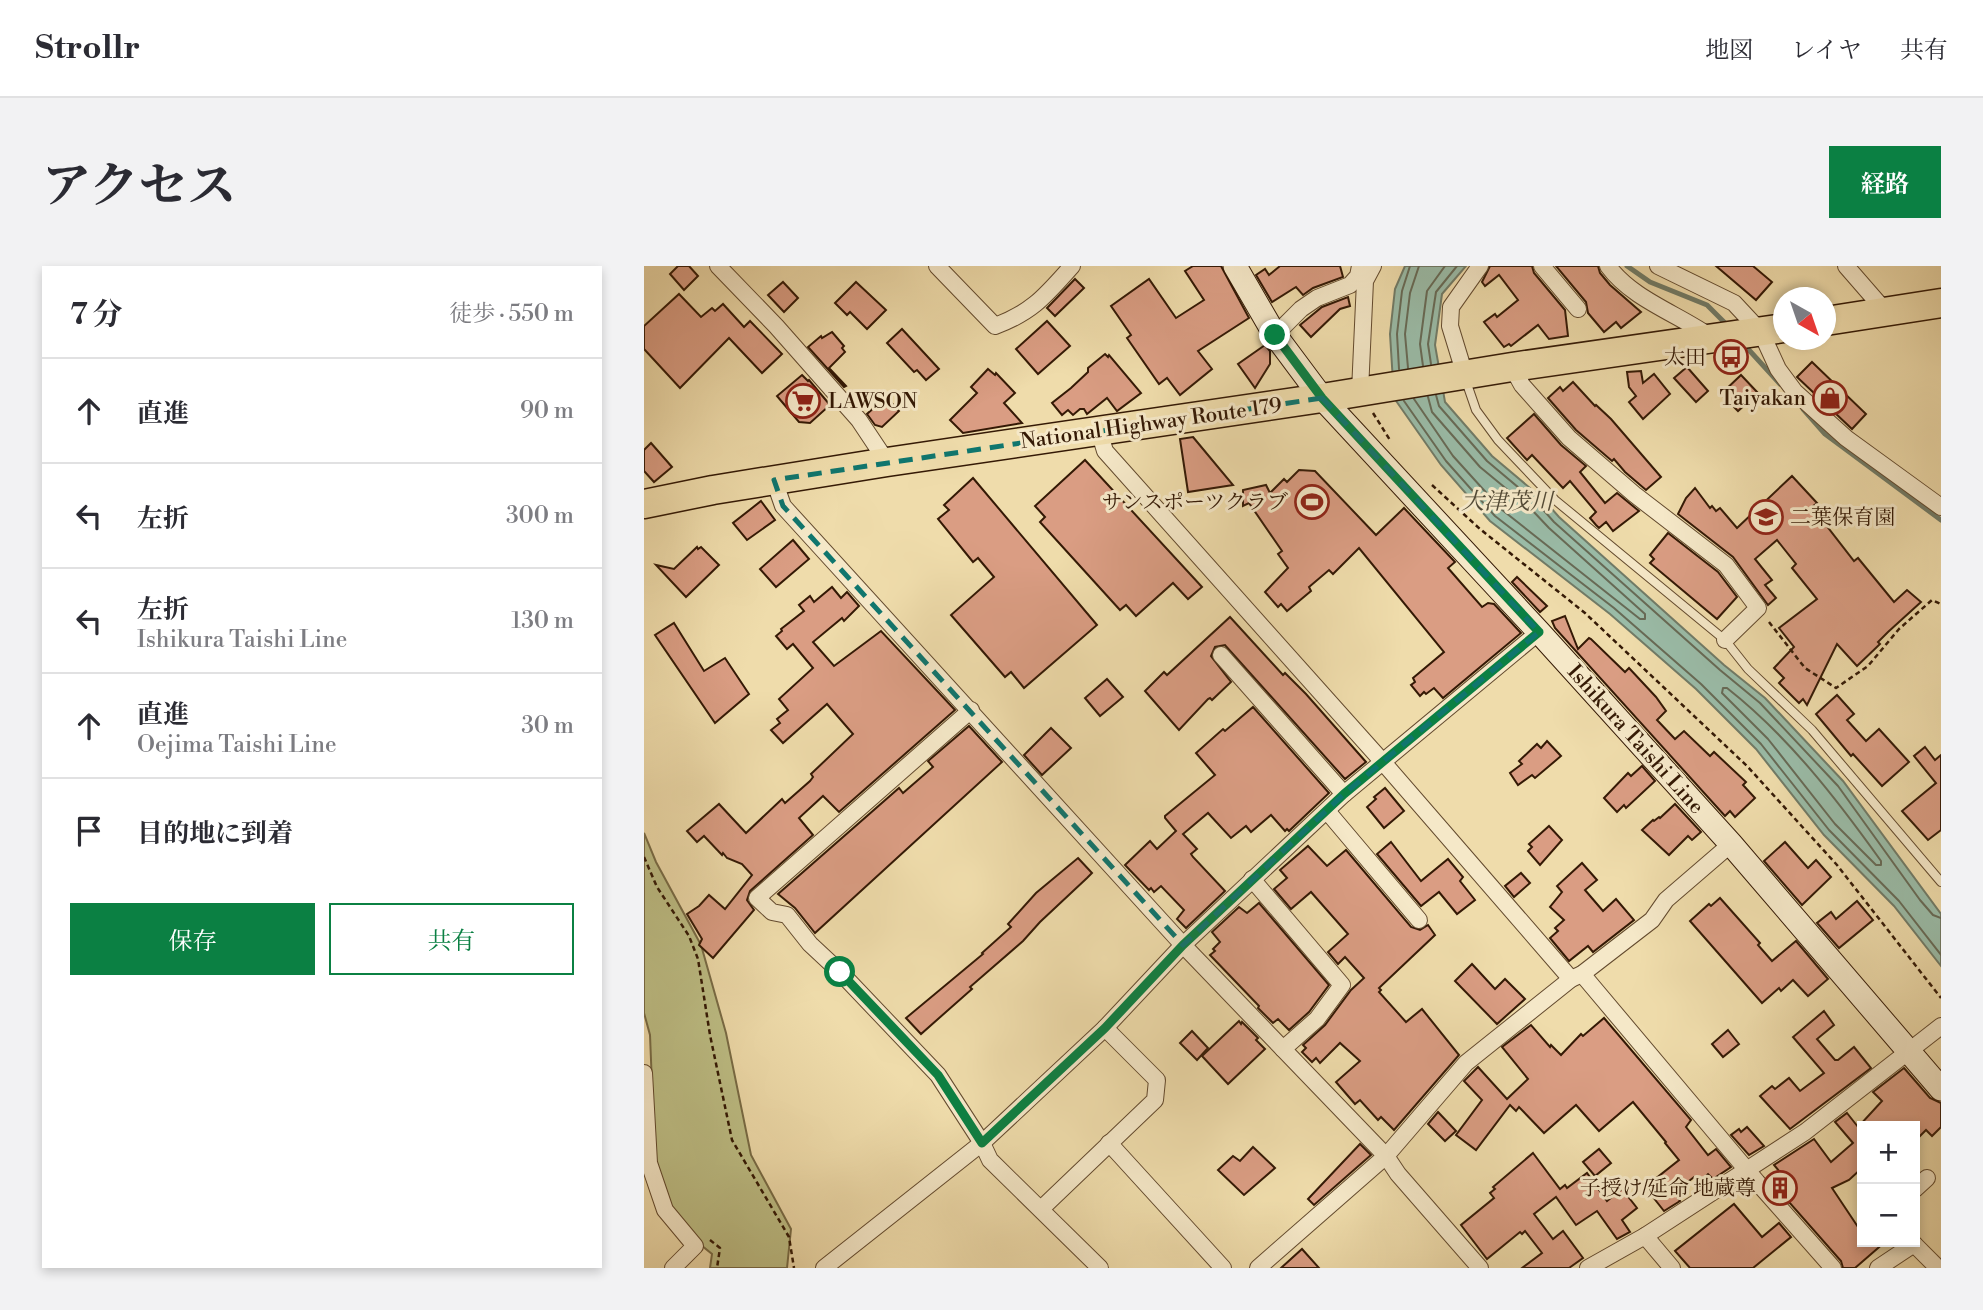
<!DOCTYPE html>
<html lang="ja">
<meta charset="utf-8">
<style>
body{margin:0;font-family:"Libre Bodoni","Noto Serif JP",serif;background:#f2f2f3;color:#2b2b33}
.controls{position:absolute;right:21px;bottom:21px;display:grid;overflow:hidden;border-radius:0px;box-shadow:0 4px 10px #0003}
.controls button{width:63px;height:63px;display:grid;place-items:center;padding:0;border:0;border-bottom:2px solid #e1e1e2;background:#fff;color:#2b2b33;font:35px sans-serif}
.compass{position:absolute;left:1129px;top:21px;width:63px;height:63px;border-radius:50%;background:#fff;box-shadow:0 4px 10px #0003;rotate:140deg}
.stop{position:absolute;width:21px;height:21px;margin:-16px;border:5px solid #0b8043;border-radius:50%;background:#fff}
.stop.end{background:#0b8043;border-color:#fff;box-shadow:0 2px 7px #0008}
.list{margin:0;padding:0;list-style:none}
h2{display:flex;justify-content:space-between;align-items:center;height:91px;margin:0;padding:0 28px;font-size:30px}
h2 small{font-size:23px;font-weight:400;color:#7c7c81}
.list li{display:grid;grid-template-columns:46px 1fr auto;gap:21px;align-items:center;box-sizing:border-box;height:105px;padding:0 28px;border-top:2px solid #e1e1e2}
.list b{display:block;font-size:26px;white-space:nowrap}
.list p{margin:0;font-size:23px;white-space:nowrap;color:#7c7c81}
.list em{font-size:23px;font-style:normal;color:#7c7c81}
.actions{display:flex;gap:14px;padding:21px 28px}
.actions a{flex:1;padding:16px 0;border:2px solid #0b8043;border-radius:0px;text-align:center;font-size:24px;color:#0b8043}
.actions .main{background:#0b8043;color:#fff}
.icon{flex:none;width:38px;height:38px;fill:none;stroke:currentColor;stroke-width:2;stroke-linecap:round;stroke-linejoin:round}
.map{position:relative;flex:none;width:1297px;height:1002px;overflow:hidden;border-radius:0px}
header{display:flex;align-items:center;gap:42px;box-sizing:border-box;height:98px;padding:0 35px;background:#fff;border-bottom:2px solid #e1e1e2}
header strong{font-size:33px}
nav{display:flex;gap:38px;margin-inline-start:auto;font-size:24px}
.intro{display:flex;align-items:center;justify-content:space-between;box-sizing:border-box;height:168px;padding:0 42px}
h1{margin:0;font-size:49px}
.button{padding:18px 32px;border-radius:0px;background:#0b8043;color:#fff;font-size:24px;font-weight:700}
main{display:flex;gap:42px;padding:0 42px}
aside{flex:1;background:#fff;border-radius:0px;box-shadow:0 4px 10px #0003}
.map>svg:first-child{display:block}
.green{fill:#bebf86;stroke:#796c46;stroke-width:2}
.water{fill:#9abca8;stroke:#717b67;stroke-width:2}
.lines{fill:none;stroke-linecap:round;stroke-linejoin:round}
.shore{stroke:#676a56;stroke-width:2}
.stream{stroke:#717b67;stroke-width:5}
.building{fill:#da9d83;stroke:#341905;stroke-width:2}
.service-casing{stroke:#634a2e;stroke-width:10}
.minor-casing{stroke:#634a2e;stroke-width:18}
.secondary-casing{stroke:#341905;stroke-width:25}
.trunk-casing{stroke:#341905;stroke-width:31}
.path{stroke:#341905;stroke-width:2.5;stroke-dasharray:5 3.5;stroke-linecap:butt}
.service{stroke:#f5e8c8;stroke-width:8}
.minor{stroke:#f5e8c8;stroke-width:16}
.secondary{stroke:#f5e8c8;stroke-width:23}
.trunk{stroke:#efdcab;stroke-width:28}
.route{stroke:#0b8043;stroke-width:9}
.marked{fill:none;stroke:#0f766e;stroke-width:5;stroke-dasharray:14 9;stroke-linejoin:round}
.labels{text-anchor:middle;stroke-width:6;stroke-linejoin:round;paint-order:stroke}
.poi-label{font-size:21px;fill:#341905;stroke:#f5e8c8;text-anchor:end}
.street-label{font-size:21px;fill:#341905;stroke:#f5e8c8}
.water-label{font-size:23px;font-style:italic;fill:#534a36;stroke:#f5e8c8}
</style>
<header>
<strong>Strollr</strong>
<nav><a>地図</a><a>レイヤ</a><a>共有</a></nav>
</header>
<div class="intro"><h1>アクセス</h1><a class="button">経路</a></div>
<main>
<aside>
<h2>7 分<small>徒歩 · 550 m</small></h2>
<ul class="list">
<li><svg class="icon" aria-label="ahead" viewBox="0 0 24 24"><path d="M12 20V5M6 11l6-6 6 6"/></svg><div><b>直進</b></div><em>90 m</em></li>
<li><svg class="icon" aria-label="left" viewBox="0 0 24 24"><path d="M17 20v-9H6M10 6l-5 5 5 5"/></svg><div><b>左折</b></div><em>300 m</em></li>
<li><svg class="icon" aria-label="left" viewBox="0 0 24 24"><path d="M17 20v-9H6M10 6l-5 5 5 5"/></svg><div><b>左折</b><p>Ishikura Taishi Line</p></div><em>130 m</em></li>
<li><svg class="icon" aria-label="ahead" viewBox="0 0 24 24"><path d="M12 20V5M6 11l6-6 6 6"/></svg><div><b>直進</b><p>Oejima Taishi Line</p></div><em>30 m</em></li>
<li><svg class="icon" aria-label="arrive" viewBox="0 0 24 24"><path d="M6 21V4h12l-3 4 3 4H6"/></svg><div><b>目的地に到着</b></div></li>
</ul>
<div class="actions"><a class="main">保存</a><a>共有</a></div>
</aside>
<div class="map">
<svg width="1297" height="1002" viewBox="0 0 1297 1002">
<rect width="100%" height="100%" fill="#efdcab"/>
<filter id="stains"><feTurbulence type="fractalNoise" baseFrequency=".00286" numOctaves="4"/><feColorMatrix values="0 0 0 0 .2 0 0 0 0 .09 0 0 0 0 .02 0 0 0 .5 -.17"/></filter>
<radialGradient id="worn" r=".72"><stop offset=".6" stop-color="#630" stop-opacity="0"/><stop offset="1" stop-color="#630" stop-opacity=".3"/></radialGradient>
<polygon class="green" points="0,567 12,596 57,679 82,767 107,889 147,963 143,1002 66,1002 68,988 52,975 27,944 11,895 6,769 0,747"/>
<polygon class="water" points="761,0 822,0 798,28 791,79 801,136 848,190 899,233 915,251 1080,399 1121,432 1199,515 1297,648 1297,700 1250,640 1180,569 1112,483 1052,423 966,348 846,255 797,199 750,132 746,68 751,23"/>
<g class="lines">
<g class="shore">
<polyline points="787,98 784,78 792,26 813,0"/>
<polyline points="779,100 776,78 783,25 801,0"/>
<polyline points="764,102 761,68 766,27 775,0"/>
<polyline points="755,103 753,68 758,25 766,0"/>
<polyline points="792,129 795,140 843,195 894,238 910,256 1076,404 1116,437 1194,520 1276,634 1289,649 1297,652"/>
<polyline points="770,133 809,190 857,243 996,353 1001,353 1001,348 905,262 888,244 836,201 788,146 784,131"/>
<polyline points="760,135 802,195 851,250 970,342 1057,418 1117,478 1185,564 1255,635 1297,689"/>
<path d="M1079,422H1083C1144,470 1192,532 1237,595V599H1232L1191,558L1124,473L1078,427Z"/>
</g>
<g class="stream">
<polyline points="983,0 1006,16 1063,39 1084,60"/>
<polyline points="1105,84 1136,118"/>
<polyline points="1159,143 1181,168 1297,254"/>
</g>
</g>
<g class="building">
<polygon points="34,0 45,0 54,10 40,24 26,8"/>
<polygon points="549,0 577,0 605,52 554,85 568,103 536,129 523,112 515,118 483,72 487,69 467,40 505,13 532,52 560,34 541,5"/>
<polygon points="636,0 696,0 699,11 669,22 659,29 652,21 628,36 612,9 621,3 625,9"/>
<polygon points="846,0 888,0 890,7 921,44 924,70 905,73 894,59 867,80 865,78 860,81 840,56 851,48 853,51 874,34 855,9 841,20 838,16"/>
<polygon points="912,0 954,0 956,7 966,19 997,46 977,62 972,56 960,66 944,47 942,36"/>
<polygon points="1072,0 1109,0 1128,16 1112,34"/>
<polygon points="431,13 440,22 411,50 403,42"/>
<polygon points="139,16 154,32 140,46 124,29"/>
<polygon points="212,16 242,44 223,63 206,46 203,49 191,37"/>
<polygon points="35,28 57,51 68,42 71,45 79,38 100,61 106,55 138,88 118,107 85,72 36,122 0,83 0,60"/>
<polygon points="704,31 706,40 696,43 667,71 656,59 678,41"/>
<polygon points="403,55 426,80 394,108 372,83"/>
<polygon points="258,63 295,103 282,114 273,104 270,106 243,77"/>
<polygon points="188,66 200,80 198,82 201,86 185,102 202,120 200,121 164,81 177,70 178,72"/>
<polygon points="621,79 626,85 626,98 611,122 594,98"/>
<polygon points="461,88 464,91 465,89 497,127 473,145 463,132 443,148 440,143 436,143 429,149 424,144 418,149 408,137 427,122 444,106 444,102"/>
<polygon points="1168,96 1222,148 1208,163 1153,111"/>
<polygon points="1043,101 1064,125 1052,136 1030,112"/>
<polygon points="344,103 351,109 352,107 371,127 360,137 378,157 319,167 306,154 333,127 327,121"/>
<polygon points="997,105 999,117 1010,108 1026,128 999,153 985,136 992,130 985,121 983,106"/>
<polygon points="158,109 164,115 165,114 186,139 166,157 155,156 133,130"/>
<polygon points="1097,109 1114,127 1094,145 1077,128"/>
<polygon points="929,116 951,140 952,139 967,153 1017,211 1002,224 981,206 970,193 968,195 932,164 904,132 916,121 919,125"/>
<polygon points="242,131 255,145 238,161 231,159 223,148"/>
<polygon points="890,148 917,179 942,200 936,206 961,237 973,227 995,245 969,265 962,256 955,262 952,259 946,252 952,246 926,215 919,222 888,189 883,194 863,172"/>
<polygon points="549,171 589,219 544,226 536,173"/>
<polygon points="7,177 28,201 10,216 0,205 0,184"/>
<polygon points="441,194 558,321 544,333 529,317 492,350 482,339 476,344 396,256 401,251 391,240"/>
<polygon points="655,204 671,205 732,269 760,242 811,296 804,302 838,341 844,337 850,338 877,367 799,432 790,422 782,428 780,426 776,430 767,419 771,416 769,412 800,386 715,282 689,308 685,304 665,321 667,325 643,345 637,338 634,341 621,326 644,302 634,288 638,285 605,237 599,240 599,224 622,219 626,227 640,213 643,216"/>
<polygon points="1148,210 1173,237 1168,241 1210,295 1214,292 1250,336 1263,324 1277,336 1244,366 1234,376 1236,378 1213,400 1193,378 1163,439 1159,433 1155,437 1135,417 1140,412 1130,402 1150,381 1135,362 1173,333 1148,302 1152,298 1133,274 1111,293 1128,314 1121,319 1132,332 1124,339 1089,291 1034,248 1042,232 1051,222 1066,242 1068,240 1072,245 1076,242 1093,262"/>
<polygon points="329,212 453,359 380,422 367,406 361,411 307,349 350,311 334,292 329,296 294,253 305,244 300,239"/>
<polygon points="117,235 131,254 103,274 89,257"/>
<polygon points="1024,267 1074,306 1093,331 1073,353 1006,297 1010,293 1006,289"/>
<polygon points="149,274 165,293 132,321 116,303"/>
<polygon points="53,281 54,283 57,281 75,299 42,331 12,299 30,303"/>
<polygon points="873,311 903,340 896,346 868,316"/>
<polygon points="188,321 197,332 203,326 215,340 200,355 198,352 169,376 190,400 237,365 311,444 195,546 179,530 155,552 169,569 106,625 103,634 110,644 69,692 55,679 58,673 43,648 55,640 65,629 81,643 108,609 98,598 83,592 79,587 78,589 60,570 53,576 43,565 75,538 102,567 138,533 141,537 166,515 169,511 167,508 209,468 183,438 139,477 127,464 136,457 133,453 144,444 135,433 169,402 149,378 143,383 132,370 138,365 137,363 160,345 155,339 166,330 170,336"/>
<polygon points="921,350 934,383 945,372 947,373 981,406 985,402 1012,431 1022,445 1013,454 1031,473 1040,465 1066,490 1070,486 1102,516 1099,519 1111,532 1091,551 1086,545 1081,550 911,362 908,355"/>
<polygon points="586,351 639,409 641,407 662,428 722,496 701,513 581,379 571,381 567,390 587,416 568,434 566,432 564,433 535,464 501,425 520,406 523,409"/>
<polygon points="30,357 60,405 81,392 105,428 71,457 11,369"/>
<polygon points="463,413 479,431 456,450 441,432"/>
<polygon points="1193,429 1210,448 1203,454 1222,475 1235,463 1265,496 1238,520 1209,488 1207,490 1172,448"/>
<polygon points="609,441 685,527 645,565 643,563 641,565 627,549 607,566 602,560 587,572 564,547 539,568 553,583 547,588 549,591 581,625 542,662 533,653 540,644 517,620 510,626 507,622 505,624 481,599 506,575 513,583 532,565 521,552 521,550 571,509 552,487 579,463 581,465"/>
<polygon points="325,460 358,496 171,667 151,642 134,628 255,522 259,527 289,501 284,495"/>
<polygon points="407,462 427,482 398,509 380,489"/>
<polygon points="903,475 917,490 891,512 888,509 874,519 866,507 878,498 875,495 893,478 897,482"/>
<polygon points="1281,481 1291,494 1297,489 1297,564 1284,574 1258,545 1292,517 1270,490"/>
<polygon points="998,500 1011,515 982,542 980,539 973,546 960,532 984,507 987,510"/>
<polygon points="741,522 760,545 740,562 723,541 732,533 730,531"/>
<polygon points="1031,538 1057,566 1048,574 1044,570 1025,589 998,564 1009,554 1010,555 1015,551 1016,552"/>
<polygon points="905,560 918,574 896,599 884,585 888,581 885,578"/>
<polygon points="747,576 777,615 804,593 819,611 816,615 831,634 813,648 795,626 777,640 733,588"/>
<polygon points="1141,576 1164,602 1172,594 1187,611 1158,639 1120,595"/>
<polygon points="664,580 683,600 702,584 767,661 776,664 784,659 791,669 735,722 737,724 735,726 762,756 778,743 815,789 750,864 737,851 734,854 716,834 711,838 692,816 716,795 696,777 676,797 672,792 668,796 658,786 662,782 659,779 681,759 707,724 720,712 701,691 694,698 684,686 704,668 667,626 647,643 630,623 643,612 636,604"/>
<polygon points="434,592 448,607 443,612 396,656 379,675 326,721 328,723 277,768 262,752 339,688 338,687 367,661 364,658 392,627"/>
<polygon points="938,597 953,614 941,624 959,645 972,633 990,654 949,686 944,680 925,695 906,672 914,665 911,662 920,654 906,641 918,626 913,620"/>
<polygon points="877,607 886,617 870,631 861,620"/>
<polygon points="1076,632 1116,677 1114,679 1128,695 1152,675 1184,713 1164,730 1149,714 1137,725 1135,722 1118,737 1046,655 1065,638 1067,640"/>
<polygon points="1213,635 1229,654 1195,682 1173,657 1187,646 1192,653"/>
<polygon points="615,637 685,719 665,746 645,764 634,753 629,757 614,742 615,740 566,689 571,685 569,683 576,676 568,666 595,641 603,647"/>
<polygon points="828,698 851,723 861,713 881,733 853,758 811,715"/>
<polygon points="1180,745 1190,759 1173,773 1191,794 1194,794 1210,781 1227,802 1146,863 1116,830 1128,820 1131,823 1145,812 1156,825 1180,807 1149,771"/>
<polygon points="960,752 1047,854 1042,861 1064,889 1072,883 1087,901 1069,913 1064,908 1055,916 1050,911 1030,927 1036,935 1020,945 1001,921 1035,894 1021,877 1022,876 989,836 955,865 932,839 900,867 875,841 872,845 866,839 832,884 812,869 838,834 820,815 834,801 863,833 884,813 858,781 887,759 906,781 907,779 917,789 937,768 939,770"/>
<polygon points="595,755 597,758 598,756 614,772 612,774 621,783 584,818 558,790"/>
<polygon points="1084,764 1095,778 1079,791 1068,778"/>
<polygon points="548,765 564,782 553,794 536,777"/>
<polygon points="1260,802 1286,832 1297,837 1297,861 1288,870 1282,864 1271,875 1271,860 1215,860 1238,835 1229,826"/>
<polygon points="794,846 812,865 801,875 784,858"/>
<polygon points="1203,847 1218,866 1218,902 1205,914 1188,922 1218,967 1218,976 1241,976 1211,1002 1199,1002 1197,995 1131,920 1141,912 1130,899 1170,873 1187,896 1209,877 1191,856"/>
<polygon points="1103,861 1120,880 1105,889 1087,869 1095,863 1097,866"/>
<polygon points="716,878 727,889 670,939 664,933"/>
<polygon points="609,881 631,902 600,929 574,904 589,890 596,895"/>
<polygon points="955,883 967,897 951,910 939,896"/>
<polygon points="889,887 916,923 921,919 923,922 943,907 963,935 978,923 993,942 978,954 986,966 973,973 953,945 932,959 912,931 890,948 909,973 919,965 939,992 925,1002 878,1002 898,987 881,965 878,968 876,966 843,993 817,959 850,932 846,927 851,923 849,921"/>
<polygon points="1090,938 1118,971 1135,957 1147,971 1109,1002 1046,1002 1031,985"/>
<polygon points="658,983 675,1002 637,1002"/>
</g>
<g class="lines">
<g class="service-casing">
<polyline id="service" points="822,115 832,144 854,174 911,234 1081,374 1104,403 1168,464 1297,616"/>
</g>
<g class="minor-casing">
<g id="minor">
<polyline points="74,0 132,60 215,154 243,196"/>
<path d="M293,0L351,60C389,46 402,29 428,0"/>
<polyline points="898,0 934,43"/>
<path d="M964,0C989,34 1035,48 1068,72"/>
<polyline points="1014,0 1090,37 1117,66 1134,103 1151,126 1202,172 1297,241"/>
<polyline points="1202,0 1242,46"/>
<polyline points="631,69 657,43 673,32 706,19 714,10 716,0"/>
<polyline points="868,101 878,119 925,172 990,228 1082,299 1114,342 1081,374"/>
<polyline points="821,109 806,60 807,41 836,0"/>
<polyline points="716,125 721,15 729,0"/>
<polyline points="455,165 461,185 738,495 927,713"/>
<polyline points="130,214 139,240 539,679 742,890 754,908 836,1002"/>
<polyline points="577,389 700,528"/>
<polyline points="327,444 113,632 128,646 143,649 166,678 196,706 294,809 338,877 346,894 456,1002"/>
<polyline points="683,545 775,654"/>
<polyline points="608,613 698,719 673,753 639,783"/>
<polyline points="938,708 1113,916 1189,1002"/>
<polyline points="0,807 5,897 21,944 51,980 29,1002"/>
<polyline points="465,877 579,1002"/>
<polyline points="1271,923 1283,912"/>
<polyline points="397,943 511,834 513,814 461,762"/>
<polyline points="1001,970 1028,1002"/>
<polyline points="1268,976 1294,1002"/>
<polyline points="180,1002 338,877 461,762 539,679 700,528 895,366"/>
<polyline points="614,1002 742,890 822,797 927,713 938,708 1008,654 1022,634 1087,578"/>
<polyline points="944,1002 1001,970 1161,866 1297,760"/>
<polyline points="1234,1002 1270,978"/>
</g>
</g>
<g class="secondary-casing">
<polyline id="secondary" points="591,0 631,69 678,132 895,366 1087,578 1297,823"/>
</g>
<g class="trunk-casing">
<g id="trunk">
<polyline points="1182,55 1297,37"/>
<polyline points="0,238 69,224 243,196 678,132 868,101 1140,62"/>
</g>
</g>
<g class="path">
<polyline points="729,147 746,174"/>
<polyline points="788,219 836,263 941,347 1103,500 1193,599 1297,732"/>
<polyline points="1125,356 1161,402 1192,422 1224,400 1255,363 1288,334 1297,338"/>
<polyline points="0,591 13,621 45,670 54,693 66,769 88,874 145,971 150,1002"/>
<polyline points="66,974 76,982 73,1002"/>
</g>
<use href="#service" class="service"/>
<use href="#minor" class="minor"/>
<use href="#secondary" class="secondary"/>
<use href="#trunk" class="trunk"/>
</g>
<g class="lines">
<polyline class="route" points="196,706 294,809 338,877 461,762 539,679 700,528 895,366 678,132 631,69"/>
</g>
<path class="marked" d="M678,132L895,366L700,528L539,679L139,240L130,214Z"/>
<defs>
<g id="bus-ring" transform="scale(1.75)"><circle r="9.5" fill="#f5e8c8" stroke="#8f2418" stroke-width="1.5"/><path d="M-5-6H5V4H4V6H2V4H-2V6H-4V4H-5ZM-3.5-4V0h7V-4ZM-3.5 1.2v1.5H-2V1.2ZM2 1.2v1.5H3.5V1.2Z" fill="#8f2418"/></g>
<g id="shop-ring" transform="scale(1.75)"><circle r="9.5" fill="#f5e8c8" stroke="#8f2418" stroke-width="1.5"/><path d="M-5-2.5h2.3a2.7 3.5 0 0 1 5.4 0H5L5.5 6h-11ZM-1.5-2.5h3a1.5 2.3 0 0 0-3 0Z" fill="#8f2418"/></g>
<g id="supermarket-ring" transform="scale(1.75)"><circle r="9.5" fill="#f5e8c8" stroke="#8f2418" stroke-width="1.5"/><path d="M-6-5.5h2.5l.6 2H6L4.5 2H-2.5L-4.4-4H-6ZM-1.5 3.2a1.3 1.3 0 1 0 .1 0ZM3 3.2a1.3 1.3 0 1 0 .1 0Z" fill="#8f2418"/></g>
<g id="stadium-ring" transform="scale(1.75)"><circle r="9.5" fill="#f5e8c8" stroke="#8f2418" stroke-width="1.5"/><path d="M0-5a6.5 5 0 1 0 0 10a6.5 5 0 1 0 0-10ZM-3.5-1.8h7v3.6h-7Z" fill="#8f2418"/></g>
<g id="school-ring" transform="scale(1.75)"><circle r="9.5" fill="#f5e8c8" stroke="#8f2418" stroke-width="1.5"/><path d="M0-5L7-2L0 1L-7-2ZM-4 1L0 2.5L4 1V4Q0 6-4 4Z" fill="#8f2418"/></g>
<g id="building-ring" transform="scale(1.75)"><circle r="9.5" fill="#f5e8c8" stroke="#8f2418" stroke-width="1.5"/><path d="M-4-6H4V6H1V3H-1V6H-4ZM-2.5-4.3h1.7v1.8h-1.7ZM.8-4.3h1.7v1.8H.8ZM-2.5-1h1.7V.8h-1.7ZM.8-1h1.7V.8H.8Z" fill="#8f2418"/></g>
</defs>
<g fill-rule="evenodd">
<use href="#bus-ring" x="1087" y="91"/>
<use href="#shop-ring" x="1186" y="132"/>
<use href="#supermarket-ring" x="159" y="135"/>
<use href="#stadium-ring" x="668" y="236"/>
<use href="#school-ring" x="1122" y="251"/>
<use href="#building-ring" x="1136" y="922"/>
</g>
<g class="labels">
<g class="poi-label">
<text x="1062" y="98">太田</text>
<text x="1162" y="139">Taiyakan</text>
<text x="184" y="142" text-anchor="start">LAWSON</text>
<text x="644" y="243">サンスポーツクラブ</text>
<text x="1146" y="258" text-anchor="start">二葉保育園</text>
<text x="1112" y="929">子授け/延命 地蔵尊</text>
</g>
<g class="street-label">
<text transform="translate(507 157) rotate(-8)" y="7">National Highway Route 179</text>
<text transform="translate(992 473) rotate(48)" y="7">Ishikura Taishi Line</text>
</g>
<g class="water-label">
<text x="863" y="243">大津茂川</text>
</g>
</g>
<rect width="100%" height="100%" filter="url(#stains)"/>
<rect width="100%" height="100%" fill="url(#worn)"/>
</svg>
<div class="controls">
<button>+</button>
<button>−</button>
</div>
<svg class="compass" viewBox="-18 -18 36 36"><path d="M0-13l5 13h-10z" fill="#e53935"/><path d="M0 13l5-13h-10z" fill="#7c7c81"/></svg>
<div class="stop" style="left:196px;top:706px"></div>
<div class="stop end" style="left:631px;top:69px"></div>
</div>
</main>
